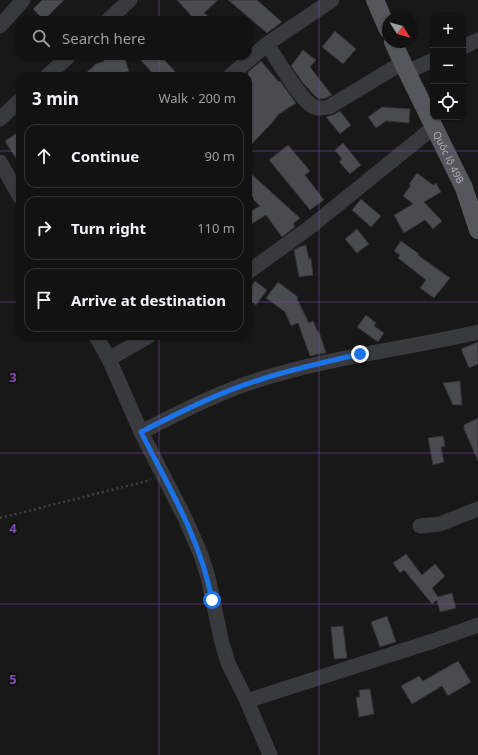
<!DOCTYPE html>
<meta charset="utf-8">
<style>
body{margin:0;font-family:"Noto Sans",sans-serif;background:#1b1b1c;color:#f1f3f6}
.controls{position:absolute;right:12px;top:12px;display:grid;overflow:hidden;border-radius:8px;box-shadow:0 1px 3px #0004}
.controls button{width:36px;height:36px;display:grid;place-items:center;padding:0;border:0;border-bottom:1px solid #313233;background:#121213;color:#f1f3f6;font:20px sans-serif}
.compass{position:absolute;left:382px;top:12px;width:36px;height:36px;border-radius:50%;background:#121213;box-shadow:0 1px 3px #0004;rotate:126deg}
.stop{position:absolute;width:12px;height:12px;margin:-9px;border:3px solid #1a73e8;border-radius:50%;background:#fff}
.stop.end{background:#1a73e8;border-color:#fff;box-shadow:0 1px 4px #0008}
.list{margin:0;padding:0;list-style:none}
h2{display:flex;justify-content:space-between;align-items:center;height:52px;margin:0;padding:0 16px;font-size:17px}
h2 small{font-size:13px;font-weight:400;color:#9c9ea0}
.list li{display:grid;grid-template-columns:26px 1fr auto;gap:12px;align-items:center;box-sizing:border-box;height:64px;margin:0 8px 8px;padding:0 8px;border:1px solid #313233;border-radius:12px}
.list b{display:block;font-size:15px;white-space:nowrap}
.list em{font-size:13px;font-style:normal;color:#9c9ea0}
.icon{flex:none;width:22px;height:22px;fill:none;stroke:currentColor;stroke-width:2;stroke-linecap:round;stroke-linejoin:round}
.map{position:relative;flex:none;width:478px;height:755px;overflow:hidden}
.search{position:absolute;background:#121213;box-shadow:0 1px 3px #0004;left:16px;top:16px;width:236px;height:44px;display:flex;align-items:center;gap:10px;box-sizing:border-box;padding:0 14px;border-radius:12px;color:#9c9ea0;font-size:15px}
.panel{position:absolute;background:#121213;box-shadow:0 1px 3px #0004;left:16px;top:72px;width:236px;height:268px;border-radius:12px}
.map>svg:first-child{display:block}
.building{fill:#4a4b4e;stroke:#323235}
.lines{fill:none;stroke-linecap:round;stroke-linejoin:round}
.path{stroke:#3f4145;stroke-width:2.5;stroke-dasharray:2 3;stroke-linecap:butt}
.minor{stroke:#393a3e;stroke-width:15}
.major{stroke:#56575d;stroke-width:18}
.route{stroke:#1a73e8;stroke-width:5}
.grid{fill:none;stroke:#8546be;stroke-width:1;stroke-opacity:0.55}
.labels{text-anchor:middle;stroke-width:4;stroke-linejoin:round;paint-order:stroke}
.street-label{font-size:10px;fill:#acafb8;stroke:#131314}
.grid-label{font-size:13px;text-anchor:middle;font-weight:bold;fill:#8546be;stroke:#131314;stroke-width:4;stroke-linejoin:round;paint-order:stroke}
</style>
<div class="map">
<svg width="478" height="755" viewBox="0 0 478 755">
<rect width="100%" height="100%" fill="#181819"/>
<g class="building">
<polygon points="42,0 64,0 44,20 33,9"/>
<polygon points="177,0 218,0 204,13 214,20 195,20"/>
<polygon points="228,0 257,0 282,22 267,33"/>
<polygon points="335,31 356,49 343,64 322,47"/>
<polygon points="303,50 316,60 310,67 332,95 326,98 319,99 315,96 303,83 291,66"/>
<polygon points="103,56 124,56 129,71 114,76 82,76 94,66 94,65 104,61"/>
<polygon points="137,56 161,56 179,76 155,76"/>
<polygon points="261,61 279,82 280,81 296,103 279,114 271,124 248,148 248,72"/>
<polygon points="382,107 410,109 409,123 386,121 376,128 368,117"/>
<polygon points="340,111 351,125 340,134 326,117 333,115"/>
<polygon points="20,131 20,165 5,141"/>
<polygon points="343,143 361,165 350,174 339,162 342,159 335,150"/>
<polygon points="288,145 310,171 305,175 324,200 310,210 269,160"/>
<polygon points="248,171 300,218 293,224 295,227 282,237 266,215 248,226 248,213 260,206 253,199 254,198 248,192"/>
<polygon points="417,173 433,185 436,183 441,192 424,202 442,221 433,229 425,220 404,233 394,215 413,204 403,196 411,185 409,184"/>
<polygon points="361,199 381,216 371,227 352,210"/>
<polygon points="357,229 369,244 357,253 345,239"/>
<polygon points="401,241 419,254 418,255 450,278 434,298 420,288 426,280 398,258 400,255 394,251"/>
<polygon points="306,245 309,259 311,258 313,275 299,277 294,250 299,247"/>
<polygon points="255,281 267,290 256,305 248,299 248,290"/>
<polygon points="278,282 298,297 297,299 309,323 313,321 318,332 319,332 326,353 310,356 298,323 291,326 285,312 266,298"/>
<polygon points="366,315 376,323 374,326 384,333 378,342 357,327"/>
<polygon points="478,342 478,364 469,368 461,349"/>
<polygon points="460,381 462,405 453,405 443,383"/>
<polygon points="478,418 478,461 464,429 464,425"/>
<polygon points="443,436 445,446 441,447 444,462 433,465 428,438"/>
<polygon points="406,554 422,575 435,564 445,576 432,588 438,597 452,593 456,608 440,612 437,600 432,604 404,570 400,573 393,563"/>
<polygon points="387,616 396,642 380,647 371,622"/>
<polygon points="343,626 347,658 334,659 331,627"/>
<polygon points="458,661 471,682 448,696 442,686 412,704 401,686 419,676 423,681"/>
<polygon points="370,689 374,714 359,717 356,697 360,697 359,690"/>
</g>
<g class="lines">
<polyline class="path" points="0,518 151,480"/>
<g class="minor">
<polyline points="108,20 130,0"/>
<polyline points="0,26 23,0"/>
<path d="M267,44C276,58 301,101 314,107C319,109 324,108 329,107L402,63"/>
<polyline points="463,47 478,40"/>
<polyline points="407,72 433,60"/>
<polyline points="47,76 69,56"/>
<polyline points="230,76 267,44 332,0"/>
<polyline points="0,119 20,100"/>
<polyline points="0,162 20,197"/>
<polyline points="248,272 309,228 434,127"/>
<polyline points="96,336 109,359 141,432 185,518 201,555 208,577 221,639 228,663 247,701 270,755"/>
<polyline points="109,359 149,336"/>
<path d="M141,432C179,413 217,393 258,380C330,357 405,349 478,332"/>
<polyline points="420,526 440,524 478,509"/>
<polyline points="247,701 436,640 478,625"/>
</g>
<g class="major">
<polyline points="375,0 388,30"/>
<path id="s1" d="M393,42L407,72L464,188L478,230"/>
</g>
</g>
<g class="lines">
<path class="route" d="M212,600C201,540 168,486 141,432C180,412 218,393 259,380C292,369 326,362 360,354"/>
</g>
<path class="grid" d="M159,0V20M319,0V755M159,56V76M0,151H20M248,151H478M0,302H20M248,302H478M159,336V755M0,453H478M0,604H478"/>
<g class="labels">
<g class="street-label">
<text dy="4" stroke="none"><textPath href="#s1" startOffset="128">Quốc lộ 49B</textPath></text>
</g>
</g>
<g class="grid-label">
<text x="13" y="382">3</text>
<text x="13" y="533">4</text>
<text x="13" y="684">5</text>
</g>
</svg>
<div class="controls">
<button>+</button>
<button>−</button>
<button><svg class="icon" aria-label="locate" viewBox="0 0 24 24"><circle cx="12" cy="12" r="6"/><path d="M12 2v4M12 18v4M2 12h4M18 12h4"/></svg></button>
</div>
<svg class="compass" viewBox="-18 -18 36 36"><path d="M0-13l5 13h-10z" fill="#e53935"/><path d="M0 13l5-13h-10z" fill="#9c9ea0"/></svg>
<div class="stop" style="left:212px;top:600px"></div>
<div class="stop end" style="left:360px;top:354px"></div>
<div class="search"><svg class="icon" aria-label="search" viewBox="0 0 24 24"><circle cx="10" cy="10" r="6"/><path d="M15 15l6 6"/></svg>Search here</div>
<section class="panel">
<h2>3 min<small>Walk · 200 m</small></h2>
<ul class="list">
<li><svg class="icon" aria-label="ahead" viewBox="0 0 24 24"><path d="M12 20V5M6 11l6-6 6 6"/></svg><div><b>Continue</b></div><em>90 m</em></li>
<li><svg class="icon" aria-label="right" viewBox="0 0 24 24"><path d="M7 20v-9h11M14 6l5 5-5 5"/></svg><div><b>Turn right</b></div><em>110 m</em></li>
<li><svg class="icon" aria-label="arrive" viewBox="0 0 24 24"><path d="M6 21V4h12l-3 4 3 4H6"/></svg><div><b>Arrive at destination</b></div></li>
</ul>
</section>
</div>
